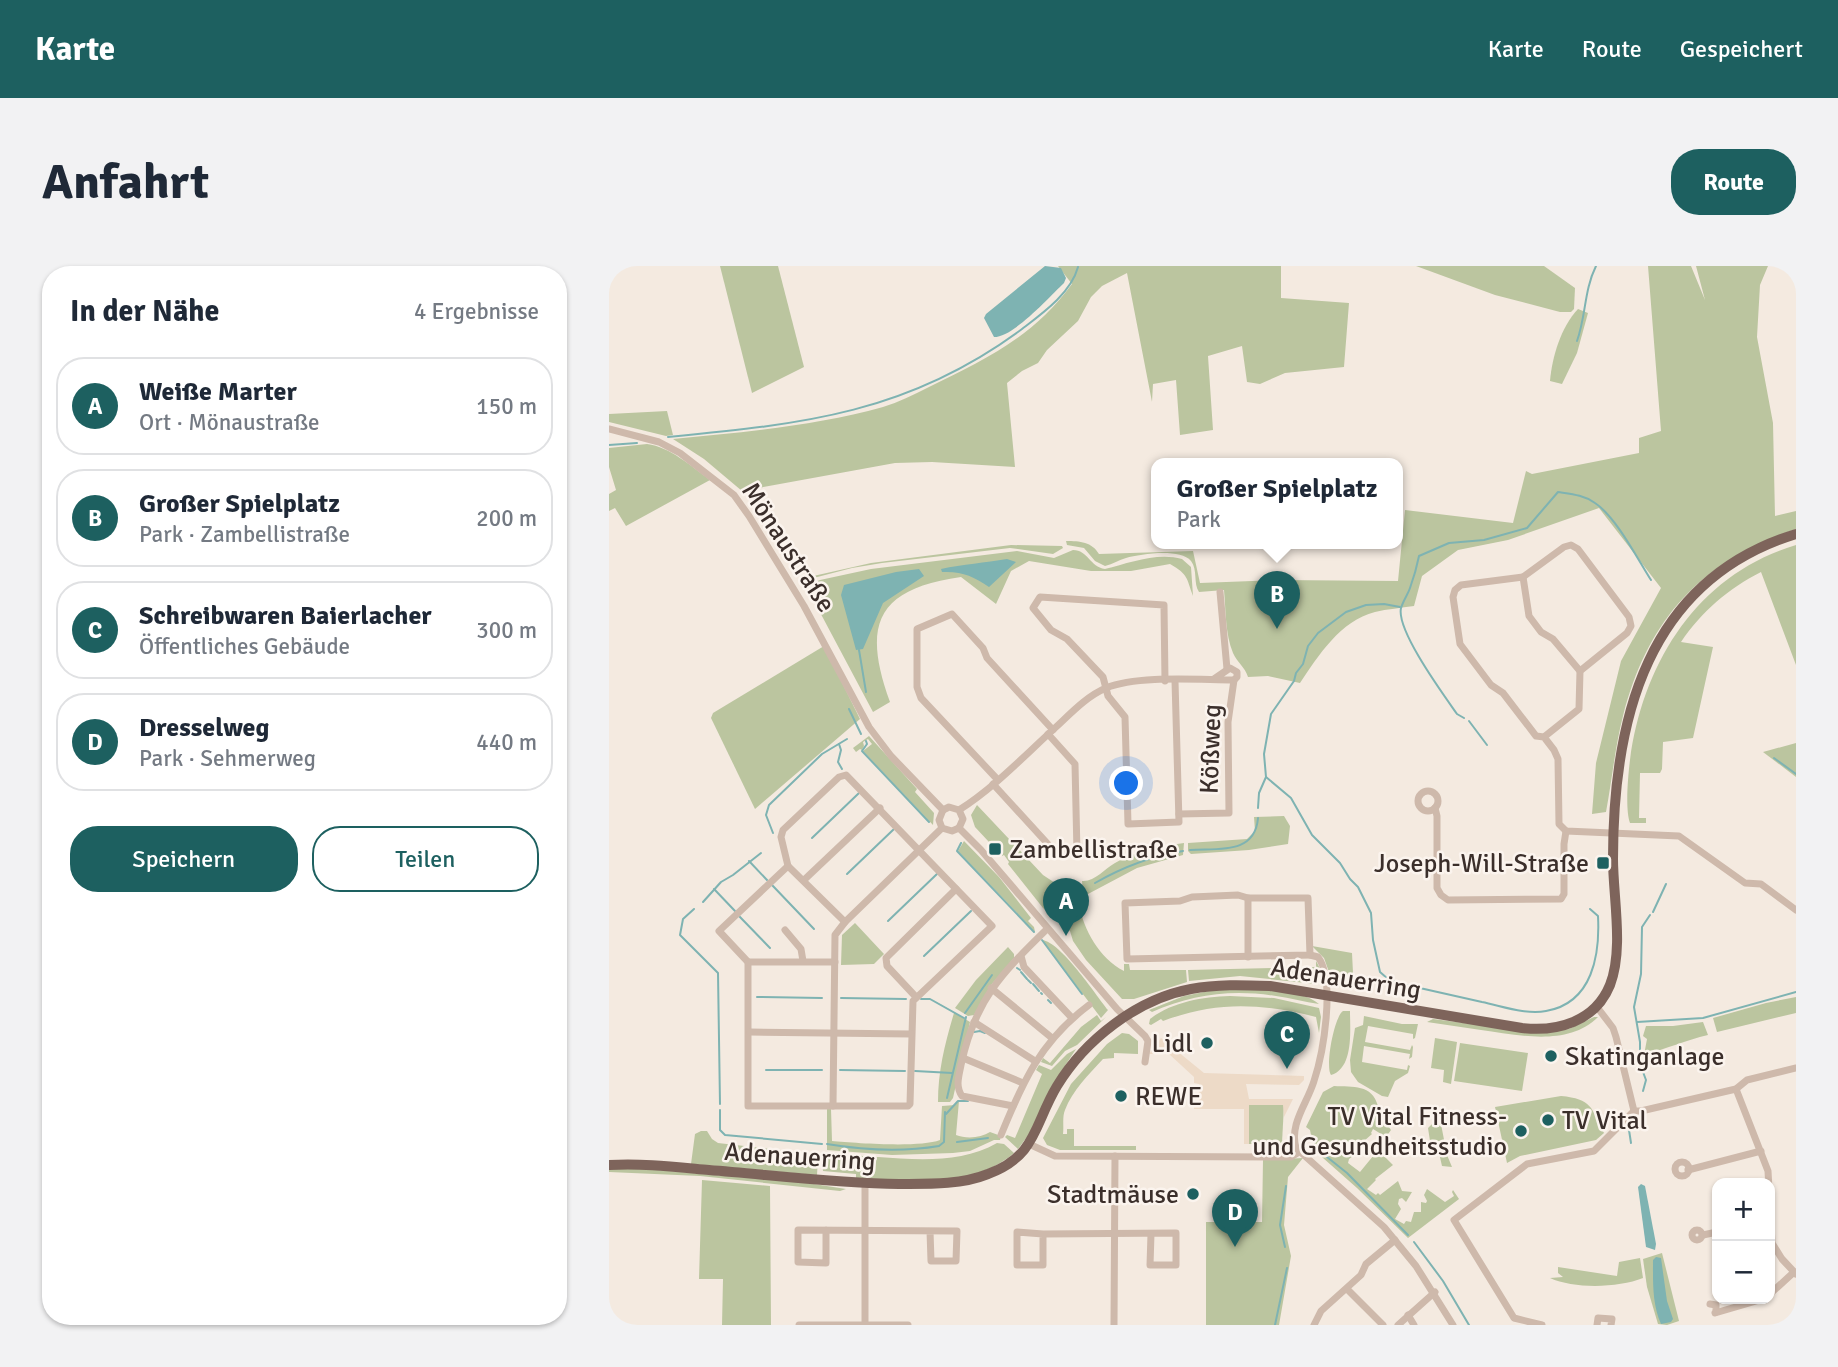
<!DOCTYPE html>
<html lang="de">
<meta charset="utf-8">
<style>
body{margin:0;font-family:Signika,sans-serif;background:#f2f2f3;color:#1f2937}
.controls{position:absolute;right:21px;bottom:21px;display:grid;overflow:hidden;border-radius:14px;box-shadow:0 2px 5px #0004}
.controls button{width:63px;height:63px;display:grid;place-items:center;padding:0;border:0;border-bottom:2px solid #e0e1e3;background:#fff;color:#1f2937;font:35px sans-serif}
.you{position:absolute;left:518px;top:518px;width:24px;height:24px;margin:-18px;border:5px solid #fff;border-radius:50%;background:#1a73e8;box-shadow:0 0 0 10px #1a73e833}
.badge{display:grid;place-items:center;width:46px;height:46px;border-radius:50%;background:#1d6060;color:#fff;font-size:23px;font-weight:700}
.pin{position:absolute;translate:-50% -58px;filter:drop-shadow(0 2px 4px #0008)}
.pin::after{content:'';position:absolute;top:37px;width:24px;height:21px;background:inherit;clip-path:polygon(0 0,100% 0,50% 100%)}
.popup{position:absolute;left:542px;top:192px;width:252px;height:91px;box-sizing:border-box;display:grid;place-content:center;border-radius:14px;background:#fff;filter:drop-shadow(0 2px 5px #0005);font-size:23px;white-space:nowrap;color:#747a83}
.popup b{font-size:26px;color:#1f2937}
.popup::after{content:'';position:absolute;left:50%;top:100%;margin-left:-14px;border:14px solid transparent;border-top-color:#fff}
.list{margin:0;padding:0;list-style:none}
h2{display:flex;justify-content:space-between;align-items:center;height:91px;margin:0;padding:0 28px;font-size:30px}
h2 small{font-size:23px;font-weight:400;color:#747a83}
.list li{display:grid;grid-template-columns:46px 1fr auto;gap:21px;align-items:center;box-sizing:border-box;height:98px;margin:0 14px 14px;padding:0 14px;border:2px solid #e0e1e3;border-radius:28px}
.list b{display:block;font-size:26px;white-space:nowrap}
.list p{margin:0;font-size:23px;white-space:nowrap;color:#747a83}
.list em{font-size:23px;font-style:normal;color:#747a83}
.actions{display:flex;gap:14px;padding:21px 28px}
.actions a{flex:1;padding:16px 0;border:2px solid #1d6060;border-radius:28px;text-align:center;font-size:24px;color:#1d6060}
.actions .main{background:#1d6060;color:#fff}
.map{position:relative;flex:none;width:1187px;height:1059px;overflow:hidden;border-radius:28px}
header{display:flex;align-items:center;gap:42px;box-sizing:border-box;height:98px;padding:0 35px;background:#1d6060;color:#fff}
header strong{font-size:33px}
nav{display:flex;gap:38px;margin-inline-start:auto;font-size:24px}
.intro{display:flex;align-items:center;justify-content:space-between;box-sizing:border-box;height:168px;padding:0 42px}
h1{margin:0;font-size:49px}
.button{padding:18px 32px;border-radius:28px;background:#1d6060;color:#fff;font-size:24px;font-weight:700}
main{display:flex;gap:42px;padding:0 42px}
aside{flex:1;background:#fff;border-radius:28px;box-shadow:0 2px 5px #0004}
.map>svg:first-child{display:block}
.green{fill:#bbc59f}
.plaza{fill:#eddac7}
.water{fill:#7eb3b2}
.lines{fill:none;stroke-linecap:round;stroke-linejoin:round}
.stream{stroke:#7eb3b2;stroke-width:2}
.minor{stroke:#ceb9ab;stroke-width:7}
.major{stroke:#7e645b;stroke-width:10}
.poi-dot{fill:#1d6060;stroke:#fbf4ee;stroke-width:2.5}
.labels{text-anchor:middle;stroke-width:5;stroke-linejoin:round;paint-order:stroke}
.street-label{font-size:26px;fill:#3b2f2b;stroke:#fbf4ee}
.poi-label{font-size:26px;fill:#3b2f2b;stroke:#fbf4ee;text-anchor:start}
</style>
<header>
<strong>Karte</strong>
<nav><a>Karte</a><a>Route</a><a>Gespeichert</a></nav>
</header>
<div class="intro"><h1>Anfahrt</h1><a class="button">Route</a></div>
<main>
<aside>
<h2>In der Nähe<small>4 Ergebnisse</small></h2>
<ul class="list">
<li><span class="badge">A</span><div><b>Weiße Marter</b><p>Ort · Mönaustraße</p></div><em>150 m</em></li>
<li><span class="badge">B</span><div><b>Großer Spielplatz</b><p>Park · Zambellistraße</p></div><em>200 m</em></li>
<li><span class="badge">C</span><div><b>Schreibwaren Baierlacher</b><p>Öffentliches Gebäude</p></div><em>300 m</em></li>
<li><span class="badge">D</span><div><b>Dresselweg</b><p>Park · Sehmerweg</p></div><em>440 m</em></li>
</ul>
<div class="actions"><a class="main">Speichern</a><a>Teilen</a></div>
</aside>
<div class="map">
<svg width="1187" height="1059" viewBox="0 0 1187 1059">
<rect width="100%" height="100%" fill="#f4eae0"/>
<g class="green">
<polygon points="111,0 169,0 195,101 143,127"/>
<path d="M449,0H672V32L740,37L735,101L676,107L651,118L638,116L633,80L599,90L604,164L571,169L567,114L544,118L543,136L518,7L493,20L482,31L469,55L438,84L429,97L413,105L398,117L406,201L323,196L286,197L133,225L95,193L64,173C134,166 206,160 274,141C290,136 304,129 318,122C377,93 423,72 463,18Z"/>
<polygon points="807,0 935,0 966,22 965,43 962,46 951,46 886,29"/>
<path d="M1039,0H1082L1096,34L1087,0H1159L1151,19L1148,71L1164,157L1166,250L1187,245V263C1092,295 1039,353 1014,450C1006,481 1003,514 997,546L983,548L987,497L1012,395L1052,322L990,242L899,274L849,284L813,310L805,340C792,342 778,343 766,346C731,355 710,389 691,417L659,410L639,411C636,401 628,396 624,387C616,367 617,345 615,324L590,326C584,317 589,304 582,295C571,282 532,288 517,292C510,294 504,298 496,300L486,295L475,282L458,279L457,275C471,275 483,276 490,288L584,285L591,317L668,314L789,315L796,244L904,257L917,205L923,208L1030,187V172L1052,165Z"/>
<path d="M969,43L979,47L968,87L953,118L941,115C943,91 952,61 969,43Z"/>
<polygon points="58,145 64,169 57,170 0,156 0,148"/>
<path d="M38,178C61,181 82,200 101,214L17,260L6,242L0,245V228L7,224L0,201V182Z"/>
<polygon points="402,279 453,280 454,282 444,288 401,282 273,297 243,302 193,315 191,313 262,297"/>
<path d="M1187,279V399L1152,306C1119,323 1093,345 1072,376L1104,381L1084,472L1054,476L1053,503L1051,507H1031L1030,552H1037V557H1021C1016,543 1019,510 1021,494C1034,396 1089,308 1187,279Z"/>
<path d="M464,284C479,284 481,301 496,303C520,297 548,286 573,293L582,301L584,330C577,312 580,309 561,298L522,305H482L420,295L402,305L387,338L352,311C267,323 253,359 281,436L264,446L197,320L211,314L262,303L408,285L445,292Z"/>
<polygon points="215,380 251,453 146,543 102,452 104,447"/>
<polygon points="260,470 308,523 306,526 325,547 324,559 254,485 263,478 259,473 254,476 255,480 253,484 251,483 247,486 244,482"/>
<polygon points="1187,477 1187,511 1154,486"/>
<polygon points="368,539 434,609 446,617 470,616 468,636 447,652 434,642 399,598 400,596 395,589 393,590 366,561 362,549"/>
<polygon points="675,550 681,560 679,578 640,584 582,588 579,585 579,577 638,573 646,565 645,551"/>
<polygon points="355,575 390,611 422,652 419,655 425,661 426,666 349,585"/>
<path d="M575,577L574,589L528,602L479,628L474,627L473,615C486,616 495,603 506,597C526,585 553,580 575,577Z"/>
<path d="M470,639C475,664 490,692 515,705V698H520L521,704H577L578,716L525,733H513L477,694L464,675L461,665L451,657Z"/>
<polygon points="246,657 275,688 265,698 232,699 233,669"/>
<path d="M433,674C452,676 486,728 499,744L492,752Z"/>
<polygon points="703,680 743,687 744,707 735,713 735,722 725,720 715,692"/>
<polygon points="399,681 405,688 405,692 382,719 365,749 359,750 346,742 367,714"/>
<path d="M707,695C712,703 714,710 707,718L631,710L580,715L579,704L707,701Z"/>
<path d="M610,723C635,723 690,721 710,738C696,736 681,732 667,730C623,723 583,728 543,746L540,744L575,730Z"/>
<path d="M621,730L665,732L710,742L712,751L710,767L707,751C651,737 608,735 554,755L552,753L542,759L540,758L541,753C563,736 593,731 621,730Z"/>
<polygon points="1187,731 1187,747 1108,766 1104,752 1157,737"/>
<path d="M321,732L361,756L344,832L341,836H329C329,805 336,777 345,747Z"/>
<path d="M734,745H741C741,764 745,802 722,809C716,801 725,751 734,745Z"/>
<polygon points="488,749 492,755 497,751 468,779 456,785 443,800 432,796 434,792 441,797 472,761"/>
<polygon points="755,750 793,758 809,758 806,772 804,773 804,768 759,760 756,776 801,784 803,779 804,781 803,791 800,793 801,788 755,780 753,796 798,804 799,799 801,800 799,807 786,815 779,831 773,830 749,816 742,806 741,794 746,762 754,759"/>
<path d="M985,751H989C959,781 909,769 872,764C854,761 836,759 818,756L824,753L932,767L960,763Z"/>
<path d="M1094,756L1099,769C1077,774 1057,783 1035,789L1038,773L1034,770L1037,760H1064Z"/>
<path d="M513,767L520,768L529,775V788L505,787V792L494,793C480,808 463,825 456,844C453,851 455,860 454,868H458V863H465V880H527V884H451L438,879L434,872L462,818L498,778Z"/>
<polygon points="826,772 848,776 842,818 834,816 835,804 822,802"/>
<polygon points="851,777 919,787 913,825 845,815"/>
<polygon points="467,783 444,818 420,868 409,883 396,871 398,869 406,872 433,808 427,804 430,799 442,804 458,788"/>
<path d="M725,820C744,821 763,818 769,840L766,843L767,850H772L782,864L777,871L764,863L762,867L763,868L755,875V879L764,886L761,890L749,882L748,887L740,893L739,897L751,906L769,884L784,899L766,913L767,914L758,923L767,929L769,927L771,929L789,915L793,925L803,926L797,936L793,932L790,933L789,938L792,943L786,953L795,958L797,955L802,956L805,946H812V936L817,937L818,935L815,929L818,923L836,936L845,930L843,926L844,924L850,933L799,972L748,922L705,884L701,864L697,861L714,826Z"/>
<path d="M952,830C983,833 982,841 995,867L987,874L911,890L898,897L886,841Z"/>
<path d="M350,835L347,869C357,873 372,872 381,866L392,870L391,874H385L361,885L344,887L283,889L218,884V843H222L223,875C246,877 310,882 331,874L333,840L346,839Z"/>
<polygon points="640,838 675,839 673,877 640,878"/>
<polygon points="828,853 831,853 838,889 843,901 833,900 830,887 823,888 819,862"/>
<polygon points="92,865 98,865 103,873 109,877 206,888 209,892 208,909 82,898 86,868"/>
<path d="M388,877L395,878L405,887C363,923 299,914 247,913V908L214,905L213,894L216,889C272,887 337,906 388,877Z"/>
<polygon points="694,892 679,911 675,959 682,990 670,1059 597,1059 597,956 653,956 654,894"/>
<polygon points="26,902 192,916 237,923 231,925 91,910 0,906 0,903"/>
<polygon points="93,914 161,920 162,1059 113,1059 114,1013 90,1013"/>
<polygon points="1053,987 1070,1055 1058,1059 1049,1058 1038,1021 1034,993"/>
<path d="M1031,992L1034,1012C1009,1022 965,1023 941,1012L954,1011L949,1007V1001L1008,1010L1010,996Z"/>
</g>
<polygon class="plaza" points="552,772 595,807 695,810 695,814 690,819 637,818 640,833 684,833 675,851 674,839 640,839 640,878 635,878 635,843 585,843 585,835 590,835 590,818 585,817 585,811 560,788 540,788"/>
<g class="water">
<path d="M436,0L452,2L457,12L455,17C440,31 405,71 385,71L375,52L377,48Z"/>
<path d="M398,293L407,296L380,321C364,310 353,305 333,306L332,303C354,298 376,297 398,293Z"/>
<polygon points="310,303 315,310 274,337 254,383 247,384 232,329 235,319 287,306"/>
<polygon points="1032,918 1036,920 1047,978 1046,984 1037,981 1029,921"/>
<path d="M1047,991L1052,992L1058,1035L1064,1053L1062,1056L1052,1058C1043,1038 1044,1015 1044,994Z"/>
</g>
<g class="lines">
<g class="stream">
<path d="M968,75C977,50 975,24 987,0"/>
<path d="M59,171C195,158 300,147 413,63C434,47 462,27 469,1"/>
<polyline points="0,179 28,177"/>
<polyline points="250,384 257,426"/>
<polyline points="240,443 252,468"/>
<path d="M855,452L848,448C834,428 787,364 792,342C794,335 799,328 801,322C805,311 808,300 810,290L840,277L875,274L918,262L949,226C962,228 975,229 986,237C1007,251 1028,292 1042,314"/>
<polyline points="860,455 878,479"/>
<polyline points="257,475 258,478 253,485 320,556"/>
<polyline points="230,478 232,484 229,496 233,503"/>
<polyline points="1165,492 1187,508"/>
<path d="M657,511L682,532L703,569L731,597L741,613L749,621L762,647L764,674L771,706L779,713L793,718C820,724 846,730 873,736C893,740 917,749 937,745C984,737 991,688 989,650L981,643"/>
<polyline points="649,542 650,527 657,511 655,488 662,448 685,415 687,407 694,398 699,380 709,367 737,346 757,339 775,338 791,341"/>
<polyline points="164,567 157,549 160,539 213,488 238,473"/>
<polyline points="203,572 250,527"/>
<polyline points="352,577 348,585 425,666"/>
<path d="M581,584C609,582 646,589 649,552"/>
<polyline points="140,595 158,614"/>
<polyline points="238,608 285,563"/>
<path d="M486,617C514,601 542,590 574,585"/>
<polyline points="163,619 205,663"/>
<polyline points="105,623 126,645"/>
<polyline points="94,636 112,616 124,609 152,587"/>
<polyline points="85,643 74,653 71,669 109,707 111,838"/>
<polyline points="1044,646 1057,618"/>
<polyline points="130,650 161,682"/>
<polyline points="279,655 329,607"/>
<polyline points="433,674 473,728"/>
<polyline points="315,690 362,645"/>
<polyline points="408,702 411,704"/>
<polyline points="412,706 418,713"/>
<polyline points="419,714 422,717"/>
<polyline points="424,718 430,725"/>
<polyline points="432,727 433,728"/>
<polyline points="148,731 213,732"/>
<polyline points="232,732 297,733"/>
<polyline points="312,733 321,733 355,752"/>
<polyline points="439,734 442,737"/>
<polyline points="356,747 383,709"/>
<polyline points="1028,756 1094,752 1187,726"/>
<polyline points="365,766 371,765 376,767"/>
<polyline points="157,804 213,804"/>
<polyline points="231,804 296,805"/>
<polyline points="306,805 343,807"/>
<polyline points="1034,825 1037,814 1031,798 1031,776 1025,741 1032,708 1033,661 1041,649"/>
<polyline points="338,832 357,751"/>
<polyline points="111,844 111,864 116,869 213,878"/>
<polyline points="337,848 349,835 359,835"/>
<polyline points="1020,864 1022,877"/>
<polyline points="348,876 379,872"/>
<path d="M218,878C254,884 294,886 330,880L335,876L336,846"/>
<polyline points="708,883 738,907 799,969"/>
<polyline points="805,976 834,1015 860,1059"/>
<polyline points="676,981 671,959 677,920"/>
<polyline points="666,1059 678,1002"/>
</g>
<g class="minor">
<polyline points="0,163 50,176 71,187 125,229 140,250 195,340 260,461 282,490 334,544"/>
<polyline points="914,311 920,350 932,366 944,373 971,405"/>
<polyline points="611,326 618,403"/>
<polyline points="556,415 555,339 431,331 424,342 442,364 458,373 494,411 499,430 516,451 519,558 570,556 566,415"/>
<polyline points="935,471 970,443 971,405 1018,367 1022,360 1020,351 969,283 962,279 955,281 914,311 852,319 846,324 844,331 851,378 882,419 894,427 927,470 935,471 945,484 949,493 950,558 957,565 1070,570 1136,617 1152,618 1187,644"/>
<polygon points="237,509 383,660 304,735 301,838 299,840 139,840 139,696 110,665 179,600 172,571 174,564 230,511"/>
<polyline points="389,514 312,432 308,421 308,363 343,348 374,382 378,392 444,464"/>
<polyline points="384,518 448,588 468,587 466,498 439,468"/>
<circle cx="819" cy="535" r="10"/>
<polyline points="826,542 828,550 828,622 832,629 839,634 952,633 955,628 955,578 957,565"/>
<polyline points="334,544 330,554 333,562 343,565 350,562"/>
<polyline points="334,544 340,541 350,544 354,553 350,562"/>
<path d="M350,544C385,522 416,489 447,461C462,447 478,430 497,422C529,409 590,414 625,414L628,411V406L621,402L605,413"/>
<polyline points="570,548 620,547 619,456 625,414"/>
<polyline points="350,562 372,584 508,743 536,770 539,775 536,796"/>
<polyline points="179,600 236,656"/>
<polyline points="195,614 271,542"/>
<polygon points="629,629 639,632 699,632 701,689 518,693 516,637 571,635 583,631"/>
<polyline points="639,632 639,691"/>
<polyline points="176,664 192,683 194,695"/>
<path d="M701,689L709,691C727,715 714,788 705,815C698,838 680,858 687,882L775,961L807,1000L844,1059"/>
<polyline points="412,690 415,701 463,752"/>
<polyline points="139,696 226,696"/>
<polyline points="382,722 443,772"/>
<polyline points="307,731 278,700 277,692 347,623"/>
<polyline points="988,741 1004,762 1007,771 1025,845 1032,845 1127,823 1138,814 1187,802"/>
<polyline points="365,756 426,795"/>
<polyline points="141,766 302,768"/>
<polyline points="354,792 414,817"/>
<polyline points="1127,823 1159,905 1163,977 1173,993 1187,1008"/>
<polyline points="224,840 226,669 236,656 333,562"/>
<path d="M404,840L353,830C346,820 350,810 352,799C366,734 392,708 438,663"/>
<path d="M392,869C414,815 432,775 480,739"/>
<polyline points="420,878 446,890 682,891 690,886"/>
<circle cx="1073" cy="903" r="7"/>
<polyline points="1079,904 1152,885"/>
<polyline points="256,917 256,1059"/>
<circle cx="1088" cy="969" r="5"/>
<polyline points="217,964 217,997 189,996 189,964 348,965 347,995 322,995 321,965"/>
<polyline points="434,968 434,999 408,999 408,966 434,968 567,967 567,999 541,999 542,968"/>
<polyline points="1094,969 1108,966"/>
<polyline points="738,1023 774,1059"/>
<polyline points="1161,1028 1185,1006"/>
<polyline points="1101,1038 1107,1039 1107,1046"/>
<polyline points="1106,1047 1154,1033"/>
<polyline points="799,1049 805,1059"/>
<polyline points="190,1059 299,1059"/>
<polyline points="505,1059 506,890"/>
<polyline points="705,1059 712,1045 752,1009 757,998 786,974"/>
<polyline points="789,1059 826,1026"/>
<polyline points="933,1059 905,1052 845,954 918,898 985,885 1025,845"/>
<polyline points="988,1059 989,1052 1003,1053 1002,1059"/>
</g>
<path class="major" d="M0,899C34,897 67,901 100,904C163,909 227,917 290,918C319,918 352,919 379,908C428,890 425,858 448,820C476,774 528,733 582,723C608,718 634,719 661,720L913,762C948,766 986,756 1001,719C1015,683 1004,631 1004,593C1004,453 1038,314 1187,268"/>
</g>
<g class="poi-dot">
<rect x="379" y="576" width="14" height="14" rx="3.5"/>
<rect x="987" y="590" width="14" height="14" rx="3.5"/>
<circle cx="598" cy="777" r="7"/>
<circle cx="942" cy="790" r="7"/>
<circle cx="512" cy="830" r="7"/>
<circle cx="939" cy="854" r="7"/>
<circle cx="912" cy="865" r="7"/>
<circle cx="584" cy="928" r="7"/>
</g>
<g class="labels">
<g class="street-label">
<text transform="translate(180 281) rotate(57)" y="9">Mönaustraße</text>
<text transform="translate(601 483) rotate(-88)" y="9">Kößweg</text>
<text transform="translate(737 712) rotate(9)" y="9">Adenauerring</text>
<text transform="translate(191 890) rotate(4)" y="9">Adenauerring</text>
</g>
<g class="poi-label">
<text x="400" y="592">Zambellistraße</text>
<text x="980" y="606" text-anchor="end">Joseph-Will-Straße</text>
<text x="584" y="786" text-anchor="end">Lidl</text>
<text x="956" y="799">Skatinganlage</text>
<text x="526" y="839">REWE</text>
<text x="898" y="859" text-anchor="end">TV Vital Fitness-<tspan x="898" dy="30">und Gesundheitsstudio</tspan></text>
<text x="953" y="863">TV Vital</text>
<text x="570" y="937" text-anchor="end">Stadtmäuse</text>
</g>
</g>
</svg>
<div class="controls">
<button>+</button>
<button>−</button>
</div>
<div class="you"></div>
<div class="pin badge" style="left:457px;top:670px">A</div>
<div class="pin badge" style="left:668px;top:363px">B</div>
<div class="popup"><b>Großer Spielplatz</b>Park</div>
<div class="pin badge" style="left:678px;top:803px">C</div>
<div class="pin badge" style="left:626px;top:981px">D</div>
</div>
</main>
